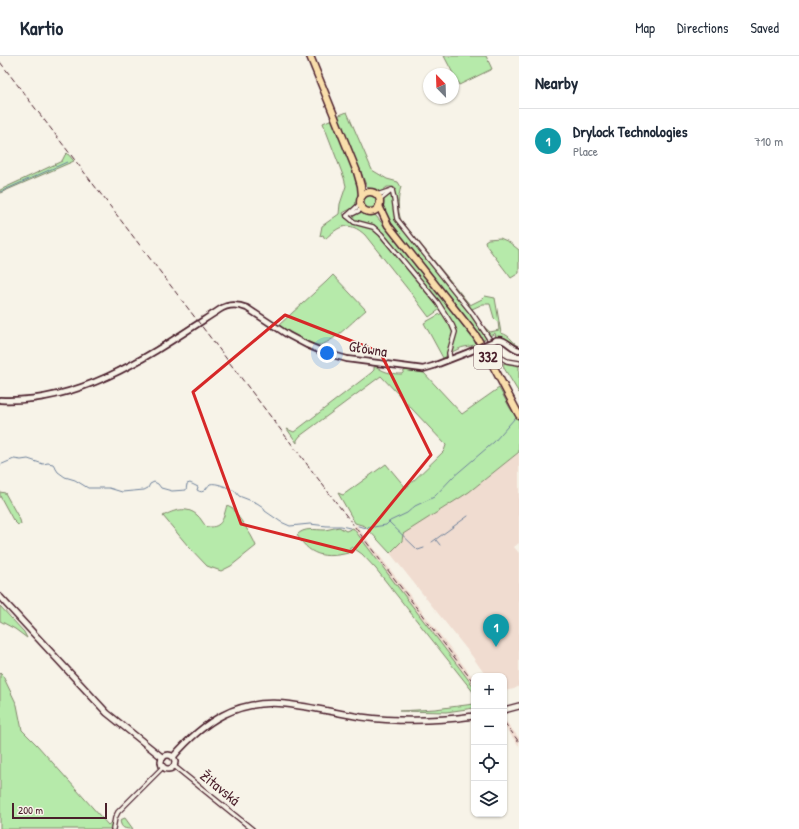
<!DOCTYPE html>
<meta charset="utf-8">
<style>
body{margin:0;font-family:"Patrick Hand",sans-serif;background:#f2f2f3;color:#1f2937}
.controls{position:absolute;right:12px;bottom:12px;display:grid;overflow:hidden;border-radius:8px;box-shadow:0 1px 3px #0004}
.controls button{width:36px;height:36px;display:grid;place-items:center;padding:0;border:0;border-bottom:1px solid #e0e1e3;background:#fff;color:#1f2937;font:20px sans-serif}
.compass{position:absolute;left:423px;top:12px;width:36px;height:36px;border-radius:50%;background:#fff;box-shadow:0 1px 3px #0004;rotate:337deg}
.scale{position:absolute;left:12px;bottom:10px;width:95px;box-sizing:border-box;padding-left:4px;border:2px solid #4a1f2b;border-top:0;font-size:11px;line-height:14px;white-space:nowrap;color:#4a1f2b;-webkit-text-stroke:3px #f7f3e8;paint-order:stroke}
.you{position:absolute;left:327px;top:297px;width:14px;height:14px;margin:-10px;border:3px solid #fff;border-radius:50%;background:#1a73e8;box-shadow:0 0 0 6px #1a73e833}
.badge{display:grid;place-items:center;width:26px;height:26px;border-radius:50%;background:#ea580c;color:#fff;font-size:13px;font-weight:700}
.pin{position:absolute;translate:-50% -33px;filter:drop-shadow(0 1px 2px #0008)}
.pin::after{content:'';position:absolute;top:21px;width:14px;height:12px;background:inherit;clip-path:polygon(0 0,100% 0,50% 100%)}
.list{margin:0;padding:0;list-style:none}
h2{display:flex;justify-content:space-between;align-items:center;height:52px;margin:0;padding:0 16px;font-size:17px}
h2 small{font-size:13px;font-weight:400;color:#747a83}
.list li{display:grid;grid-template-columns:26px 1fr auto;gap:12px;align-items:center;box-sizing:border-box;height:64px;padding:0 16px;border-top:1px solid #e0e1e3}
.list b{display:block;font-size:15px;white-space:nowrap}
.list p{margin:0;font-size:13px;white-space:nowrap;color:#747a83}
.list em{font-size:13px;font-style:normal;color:#747a83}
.icon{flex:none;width:22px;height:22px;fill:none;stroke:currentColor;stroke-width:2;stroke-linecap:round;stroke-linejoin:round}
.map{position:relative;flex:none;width:519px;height:773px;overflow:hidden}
header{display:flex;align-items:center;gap:24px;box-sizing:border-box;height:56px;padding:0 20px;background:#fff;border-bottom:1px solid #e0e1e3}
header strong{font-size:19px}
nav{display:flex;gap:22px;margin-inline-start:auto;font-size:14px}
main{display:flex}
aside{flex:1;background:#fff}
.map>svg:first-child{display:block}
.built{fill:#f0dcd0}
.green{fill:#b6eaaa;stroke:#80846a;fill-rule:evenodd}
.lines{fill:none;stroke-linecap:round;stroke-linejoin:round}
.stream{stroke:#6e819b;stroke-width:1}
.minor-casing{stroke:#4a1f2b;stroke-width:6}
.tertiary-casing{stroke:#4a1f2b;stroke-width:8}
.secondary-casing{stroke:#4a1f2b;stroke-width:8}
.trunk-casing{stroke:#4a1f2b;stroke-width:9}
.minor{stroke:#f7f3e8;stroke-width:3.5}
.tertiary{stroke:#f7f3e8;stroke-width:4.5}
.secondary{stroke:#f7f3e8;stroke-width:5}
.trunk{stroke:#f9deab;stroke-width:6}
.rail{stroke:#4a1f2b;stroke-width:1;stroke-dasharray:6 3;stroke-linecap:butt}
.tertiary-bridge-casing{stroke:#4a1f2b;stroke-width:8;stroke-linecap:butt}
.tertiary-bridge{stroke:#f7f3e8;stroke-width:4.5}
.marked{fill:none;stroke:#d62828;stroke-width:3;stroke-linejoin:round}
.labels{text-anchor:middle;stroke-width:3;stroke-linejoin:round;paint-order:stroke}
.shield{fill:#f7f3e8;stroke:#7e5f64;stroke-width:1}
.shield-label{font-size:14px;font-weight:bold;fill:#4a1f2b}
.street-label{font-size:15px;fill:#4a1f2b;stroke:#f7f3e8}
</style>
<header>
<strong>Kartio</strong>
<nav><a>Map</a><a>Directions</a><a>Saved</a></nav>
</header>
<main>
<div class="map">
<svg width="519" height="773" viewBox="0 0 519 773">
<rect width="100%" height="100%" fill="#f7f3e8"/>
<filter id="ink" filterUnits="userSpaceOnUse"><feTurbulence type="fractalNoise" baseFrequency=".025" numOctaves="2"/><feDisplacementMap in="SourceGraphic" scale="8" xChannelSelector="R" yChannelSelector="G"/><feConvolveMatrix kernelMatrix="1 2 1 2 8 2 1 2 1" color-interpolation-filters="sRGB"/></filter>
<g filter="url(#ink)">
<g class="built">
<polygon points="517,398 519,398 519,487 514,491 519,497 519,630 514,633 504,635 504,620 486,620 472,600 390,497 402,485 403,478 469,436"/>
<polygon points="356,469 474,623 474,631 353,472"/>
<polygon points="504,663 519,682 519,690 504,670"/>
</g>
<g class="green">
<polygon points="444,0 486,0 492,13 459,29"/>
<path d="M347,56L372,114L387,123L398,126L401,131C398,140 397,154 401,164L470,249L482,243L485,240L495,242L501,277C512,280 511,286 519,290V292C510,287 507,279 496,282L495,277L482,285L385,161L381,153L382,145L396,133L393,131H387L382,135L378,137L367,131L337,60ZM483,248H490L494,262L498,266L499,274L490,276L483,270L472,253Z"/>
<path d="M332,63L359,128L360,138C357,142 358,147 355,150C351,154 347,154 343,157L345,162L348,163L360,156L373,158L376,160L436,233L477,288C472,290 469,290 464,291C458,292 454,297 447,296L446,301L442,303L443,302L424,267L442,257L439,254L429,261L414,241L365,179C349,164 339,170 325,183L323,179L320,180L322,170L339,158L340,148L346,130L344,122L323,67Z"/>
<polygon points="67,97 74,105 0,137 0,134 62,105 65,99"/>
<circle cx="370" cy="146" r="7"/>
<polygon points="500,182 509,186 519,194 519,217 511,222 486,189 485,185 488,183"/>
<path d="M333,219L366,254C355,263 331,289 318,289C310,290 286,274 279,269L326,226Z"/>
<path d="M193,267L194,269C147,298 98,331 43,341C29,343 14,342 0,343V341C72,345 135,305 193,267Z"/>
<polygon points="503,307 519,310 519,337 504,312"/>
<path d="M374,311H377C385,317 393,318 402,318L405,314L424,317L462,358L499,332L510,352L519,365V396L469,436L403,478L402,485L390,497L365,470L355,467L338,437L343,439L386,408L406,432L444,395L446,389L381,320L300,380L297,384V387L287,373L294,376L371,317L374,314Z"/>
<polygon points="0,436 5,437 20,464 21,468 18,469 13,464 0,440"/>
<path d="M227,449L233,452C240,465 251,476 256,490L231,510L221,515L207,510L188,490L163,460C174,454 187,450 197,459C201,462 203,468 207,471C223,472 223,462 227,449Z"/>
<path d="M339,471L346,475L353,472L474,631V637L376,513L362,498L352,491L348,494H353V496C328,502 312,503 297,479C304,471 315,474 325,474C330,473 334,472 339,471Z"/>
<polygon points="0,550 24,576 27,582 15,573 0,565"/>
<polygon points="0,617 3,620 17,649 22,674 37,689 108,769 113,765 112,773 0,773"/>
<polygon points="474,648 474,652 446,656 399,655 435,653"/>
<path d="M125,762L133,773C125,773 121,773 120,764Z"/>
</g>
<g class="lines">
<g class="stream">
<polyline points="0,136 67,106"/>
<path d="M0,409L14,403L21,404L28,403L43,408L48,407L53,408L58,416L65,421L75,424L88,432H109L122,436L144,434L148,432L150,428L154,426L158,428L161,432L172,435L186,434L187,428L190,427L198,431L197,434C204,439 206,432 210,428C216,426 229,432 235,435L239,440L257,447L263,451L265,455L281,466L290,470L310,468L327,470H341L350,472"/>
<polyline points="389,466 418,494 424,492"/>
<polyline points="358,470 367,472 386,469 390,465 407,457 415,450 434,441 453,421 494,386 515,362"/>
<polyline points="436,484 440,489"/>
<polyline points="432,486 468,460"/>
</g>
<g class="minor-casing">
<g id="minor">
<path d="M392,134C395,144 395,153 397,163L472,257L502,302L507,305L519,307"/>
<polyline points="377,139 392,134"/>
<polyline points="380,144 390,136"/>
<polyline points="352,158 362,153"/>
<polyline points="347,160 354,166 373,171 381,178 438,247 452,269 455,276 449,297 450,303"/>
<polyline points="347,160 360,148"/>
<polyline points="174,710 252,773"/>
<polyline points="113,773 115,762 118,756 163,711"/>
</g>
</g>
<g class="tertiary-casing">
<g id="tertiary">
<path d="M496,284C506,282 510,292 519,294"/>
<path d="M0,344C83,348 153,297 219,254C228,248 237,248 247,252L288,279L307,289L326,297L347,303L423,313L433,310L469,296"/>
</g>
</g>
<g class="secondary-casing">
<g id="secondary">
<polyline points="0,541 107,657 163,702"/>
<polyline points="504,654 519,650"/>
<circle cx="168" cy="706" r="7"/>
<path d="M173,701C204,665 237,643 286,648C312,651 336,657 361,661C398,666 437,665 474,660"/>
</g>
</g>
<g class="trunk-casing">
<g id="trunk">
<polyline points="310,0 357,116 361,130 362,140"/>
<circle cx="370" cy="146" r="10"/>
<polyline points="379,150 388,169 476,280 490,304 519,359"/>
</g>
</g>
<use href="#minor" class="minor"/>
<use href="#tertiary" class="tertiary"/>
<use href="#secondary" class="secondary"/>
<use href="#trunk" class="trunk"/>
<g class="rail">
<polyline points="0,6 474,627"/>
<polyline points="504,666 519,686"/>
</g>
<g class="tertiary-bridge-casing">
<polyline id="tertiary-bridge" points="469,296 496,284"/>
</g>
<use href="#tertiary-bridge" class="tertiary-bridge"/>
</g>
</g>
<path class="marked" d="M285,259L380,296L431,399L352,496L241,468L193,336Z"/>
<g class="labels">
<rect class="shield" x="474" y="289" width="28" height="24" rx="3"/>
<g class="shield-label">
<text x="488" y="306">332</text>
</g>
<g class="street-label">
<text transform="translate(368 293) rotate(9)" y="5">Główna</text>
<text transform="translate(220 732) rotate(39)" y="5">Žitavská</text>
</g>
</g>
</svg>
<div class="controls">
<button>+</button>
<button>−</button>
<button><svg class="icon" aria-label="locate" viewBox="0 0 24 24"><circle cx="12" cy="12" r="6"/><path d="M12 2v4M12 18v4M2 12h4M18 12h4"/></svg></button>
<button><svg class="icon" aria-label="layers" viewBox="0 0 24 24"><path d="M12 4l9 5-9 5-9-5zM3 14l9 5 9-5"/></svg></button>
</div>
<svg class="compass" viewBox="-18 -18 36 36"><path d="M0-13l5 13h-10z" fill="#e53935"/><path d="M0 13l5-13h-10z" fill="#747a83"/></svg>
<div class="scale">200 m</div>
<div class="you"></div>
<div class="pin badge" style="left:496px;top:591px;background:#0f9aa8">1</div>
</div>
<aside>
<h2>Nearby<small></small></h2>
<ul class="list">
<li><span class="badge" style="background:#0f9aa8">1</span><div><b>Drylock Technologies</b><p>Place</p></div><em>710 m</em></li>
</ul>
</aside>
</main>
